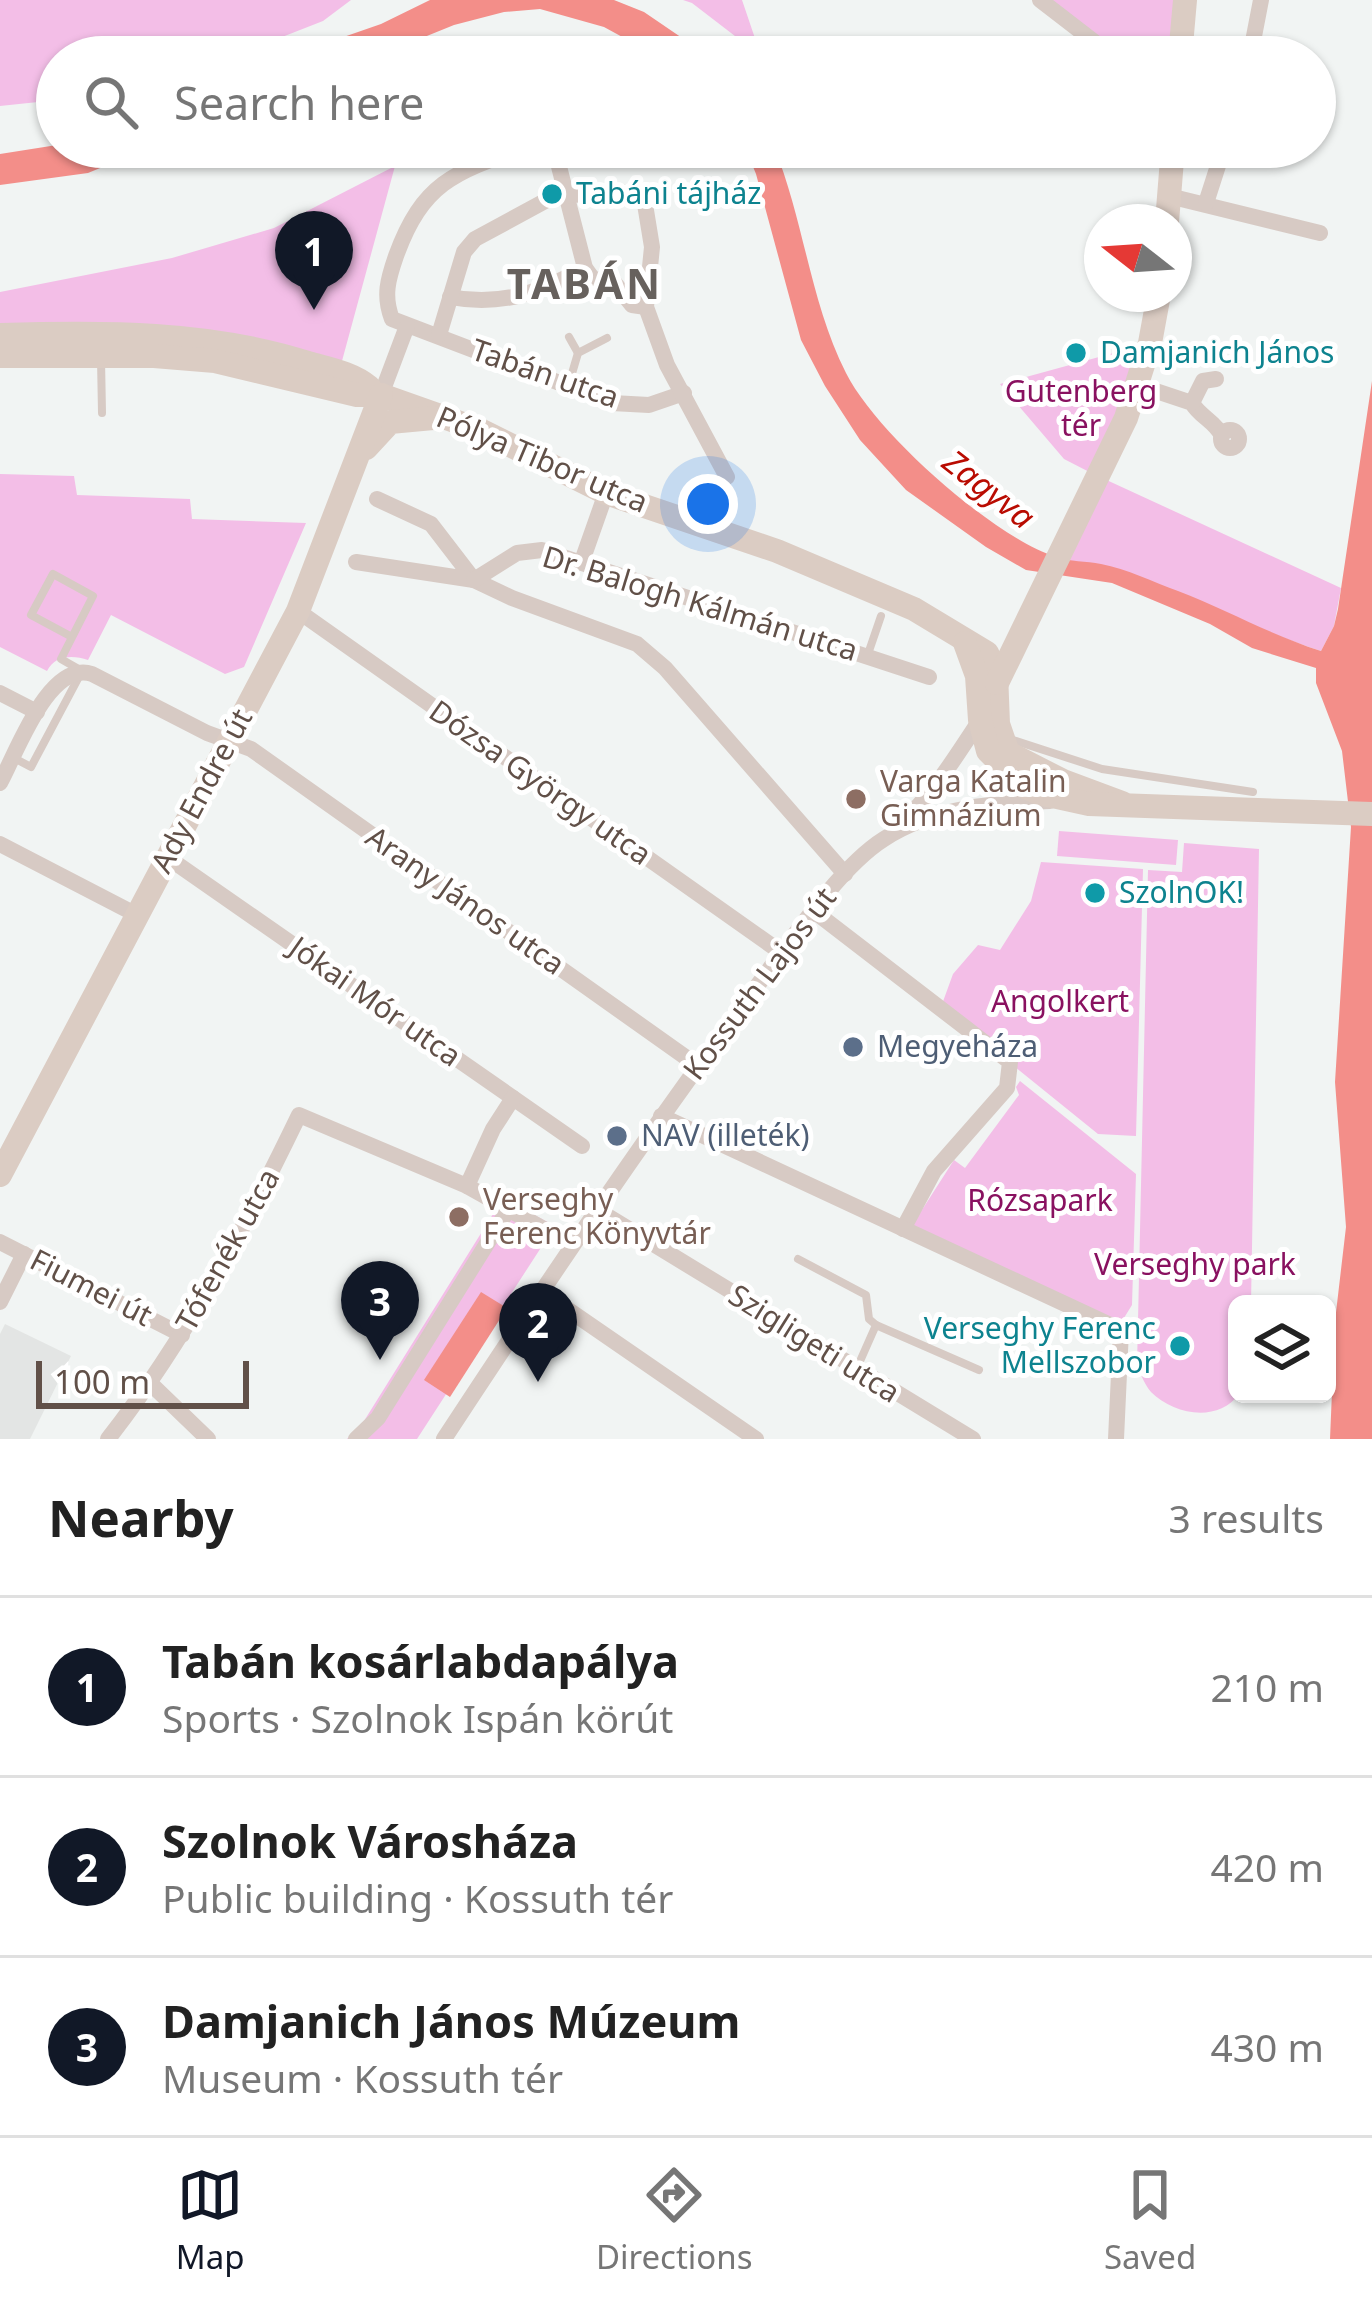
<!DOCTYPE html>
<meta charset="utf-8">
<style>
body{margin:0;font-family:"Noto Sans",sans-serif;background:#f6f6f6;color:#222}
.controls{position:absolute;right:36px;bottom:36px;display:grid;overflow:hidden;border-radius:18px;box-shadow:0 3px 9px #0004}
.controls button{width:108px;height:108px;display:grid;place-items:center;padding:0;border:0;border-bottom:3px solid #e0e0e0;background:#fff;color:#222;font:60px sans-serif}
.compass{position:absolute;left:1084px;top:204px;width:108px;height:108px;border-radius:50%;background:#fff;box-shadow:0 3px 9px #0004;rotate:287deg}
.scale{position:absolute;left:36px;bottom:30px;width:213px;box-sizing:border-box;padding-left:12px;border:6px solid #615048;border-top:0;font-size:33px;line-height:42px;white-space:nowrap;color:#615048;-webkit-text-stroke:9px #fff;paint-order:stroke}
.you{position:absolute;left:708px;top:504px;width:42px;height:42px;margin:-30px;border:9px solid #fff;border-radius:50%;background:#1a73e8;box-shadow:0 0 0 18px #1a73e833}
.badge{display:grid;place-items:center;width:78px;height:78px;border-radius:50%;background:#111827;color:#fff;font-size:39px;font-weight:700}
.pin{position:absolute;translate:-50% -99px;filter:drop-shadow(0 3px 6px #0008)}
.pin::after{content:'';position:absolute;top:63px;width:42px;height:36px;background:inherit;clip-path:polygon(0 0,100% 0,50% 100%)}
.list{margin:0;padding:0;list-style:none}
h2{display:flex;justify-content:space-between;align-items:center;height:156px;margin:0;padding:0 48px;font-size:51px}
h2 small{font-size:39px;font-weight:400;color:#767676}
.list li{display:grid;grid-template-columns:78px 1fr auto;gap:36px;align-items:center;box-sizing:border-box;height:180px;padding:0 48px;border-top:3px solid #e0e0e0}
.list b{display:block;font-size:45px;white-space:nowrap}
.list p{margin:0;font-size:39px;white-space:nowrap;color:#767676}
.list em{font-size:39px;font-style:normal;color:#767676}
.icon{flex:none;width:66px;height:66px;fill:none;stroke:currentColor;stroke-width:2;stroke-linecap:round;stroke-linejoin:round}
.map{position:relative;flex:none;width:1372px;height:1439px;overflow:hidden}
.search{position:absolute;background:#fff;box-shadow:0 3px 9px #0004;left:36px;right:36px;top:36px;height:132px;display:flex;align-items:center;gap:30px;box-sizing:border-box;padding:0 42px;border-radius:66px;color:#767676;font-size:45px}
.sheet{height:696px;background:#fff}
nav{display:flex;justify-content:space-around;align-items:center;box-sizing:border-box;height:168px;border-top:3px solid #e0e0e0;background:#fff;font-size:33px;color:#767676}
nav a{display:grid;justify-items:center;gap:6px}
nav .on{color:#111827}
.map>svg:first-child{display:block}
.education{fill:#e3e5e4}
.green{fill:#f3bee7}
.water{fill:#f38e89}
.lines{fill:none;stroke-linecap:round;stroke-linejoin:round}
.lane{stroke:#d7cac4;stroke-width:8}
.street{stroke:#d7cac4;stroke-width:16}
.secondary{stroke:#dbccc3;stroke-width:24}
.culture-dot{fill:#0f9aa8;stroke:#fff;stroke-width:4.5}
.education-dot{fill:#8d6e63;stroke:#fff;stroke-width:4.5}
.service-dot{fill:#5c6f8a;stroke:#fff;stroke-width:4.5}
.labels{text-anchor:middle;stroke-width:10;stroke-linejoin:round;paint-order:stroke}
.culture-label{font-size:30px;fill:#0d838f;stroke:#fff;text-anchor:start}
.street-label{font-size:30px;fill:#615048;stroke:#fff}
.park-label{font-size:30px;fill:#891160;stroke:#fff}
.education-label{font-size:30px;fill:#785e54;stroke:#fff;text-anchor:start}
.service-label{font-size:30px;fill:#4e5e75;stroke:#fff;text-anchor:start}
.water-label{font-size:33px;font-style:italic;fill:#b90c02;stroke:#fff}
.district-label{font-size:42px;font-weight:bold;letter-spacing:3px;fill:#67615d;stroke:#fff}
</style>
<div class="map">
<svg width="1372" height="1439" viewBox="0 0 1372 1439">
<rect width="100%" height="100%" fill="#f1f4f3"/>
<polygon class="education" points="5,1324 71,1356 30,1439 0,1439 0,1334"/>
<g class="green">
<polygon points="0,0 351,0 323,21 231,57 57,57 57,100 0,106"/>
<polygon points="683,0 742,0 761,56 692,3"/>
<polygon points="1040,0 1185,0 1180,57 1114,57"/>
<polygon points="395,166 339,372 0,335 0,292 172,258 274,228"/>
<path d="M1150,343L1100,477L1341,588L1334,626L1321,651C1230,622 1156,571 1059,559L1099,477L1064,459L1000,384Z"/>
<path d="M0,474L74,476L77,495L190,499L192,519L306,523L244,667L225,674L111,615L88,660C73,655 55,655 47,671L0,647Z"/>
<polygon points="1059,831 1178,840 1176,865 1057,856"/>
<path d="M1184,843L1259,849L1251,1304H1237L1239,1394C1218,1423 1174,1415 1151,1392C1145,1385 1141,1375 1137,1366L1148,870L1182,872Z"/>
<polygon points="1041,862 1143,869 1136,1136 1098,1134 941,1007 953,974 978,945 1000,950 1031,901"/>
<polygon points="1020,1081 1136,1174 1132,1305 1119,1326 911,1227 954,1160 965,1168 1019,1095 1016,1087"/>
<polygon points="503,1198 555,1226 417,1439 347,1439 364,1421"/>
</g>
<g class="water">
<polygon points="430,0 614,0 644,12 710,57 659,57 604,27 540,9 504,12 454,25 375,57 286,57 381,24"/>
<polygon points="57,145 57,147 151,147 88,173 0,185 0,154"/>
<path d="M745,147H774C804,220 810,302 846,373C876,433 992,536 1056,557C1070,562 1086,561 1101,564C1127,569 1153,582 1178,591C1227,610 1271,635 1321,651L1334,626L1338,609L1372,381V1439H1330L1335,1321L1346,1227L1335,1082L1351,827L1342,751L1316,683V668L1252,648L1210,624L1112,583L1026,570L986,547L906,490L860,440L825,386L801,340L756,174Z"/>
<polygon points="481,1292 507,1308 450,1397 424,1380"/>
</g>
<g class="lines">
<g class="lane">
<polyline points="569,337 578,353"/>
<polyline points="101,359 102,413"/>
<polyline points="568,387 578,353 607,338"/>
<polyline points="868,654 881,616"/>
<polyline points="1010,739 1102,769 1253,792"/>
<polyline points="14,758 31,767 82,671 61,659 93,596 53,574 31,615 72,637"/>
<polyline points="798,1259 866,1295 869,1319 876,1325 979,1370"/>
<polyline points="857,1368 876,1325"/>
</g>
<g class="street">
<polyline points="1040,0 1114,57"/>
<polyline points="1250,57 1261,0"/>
<path d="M526,147C455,172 423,182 396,256C388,279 383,296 392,319L612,403L649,405L684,393"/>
<polyline points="554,147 585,268 593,279 613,281 632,305 646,307"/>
<polyline points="1169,196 1320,233"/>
<polyline points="1206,203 1224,147"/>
<path d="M450,297C502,307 540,292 585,268"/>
<polyline points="439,335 464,252 475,239 547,200 569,195 643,192 652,247 646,307 667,365 727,477"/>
<path d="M1138,385L1192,403C1200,417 1215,421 1222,436"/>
<polyline points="381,395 407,326"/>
<polyline points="1192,403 1203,381 1216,379"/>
<circle cx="1230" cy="439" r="9"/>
<polyline points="377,499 431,524 474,580"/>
<polyline points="582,561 606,493"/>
<polyline points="356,562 474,580 512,598 637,644 665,668 845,874"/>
<polyline points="474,580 517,553 542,550 929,677"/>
<polyline points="298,611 782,953"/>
<polyline points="0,693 37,712"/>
<path d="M0,783C17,752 49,660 92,674L207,733L251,749L698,1066"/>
<path d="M897,828C931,796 954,760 980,720"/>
<polyline points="0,844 137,915"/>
<polyline points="167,857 582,1146"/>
<polyline points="815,912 1010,1062 1007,1088 934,1171 903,1229"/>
<polyline points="661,1116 1121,1330 1116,1439"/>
<polyline points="467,1186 493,1129 513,1098"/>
<polyline points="596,1209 973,1439"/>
<polyline points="0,1242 182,1335"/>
<polyline points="541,1291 756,1439"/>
<polyline points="0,1302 24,1254"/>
<polyline points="151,1384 208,1439"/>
<path d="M108,1439C186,1339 244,1229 299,1115L467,1186L572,1245"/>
<polyline points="356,1439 378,1418 508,1210"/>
<path d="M444,1439C544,1286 645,1136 754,990C788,945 838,868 884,839C933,807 994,803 1050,801"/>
</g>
<g class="secondary">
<polyline points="1180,57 1185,0"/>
<polyline points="1167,222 1173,147"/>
<path d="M0,335C104,332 208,331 308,363C329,369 352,373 369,387"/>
<polyline points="0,356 154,356 215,361 357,395 381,395 480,430 606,493 777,551 914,609 987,653 996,673 998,724 1008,753 1063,781 1122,803"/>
<polyline points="366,448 390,422 433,418"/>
<polyline points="965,643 977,676 980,720 988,751 1023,786 1039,793 1089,804 1372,814"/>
<polyline points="997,683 1126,418 1150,343 1159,294"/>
<polyline points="0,1175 298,611 381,395"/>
</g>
</g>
<g class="culture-dot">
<circle cx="552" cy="194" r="12"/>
<circle cx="1076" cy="353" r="12"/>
<circle cx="1095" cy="893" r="12"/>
<circle cx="1180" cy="1346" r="12"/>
</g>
<g class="education-dot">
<circle cx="856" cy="799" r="12"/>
<circle cx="459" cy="1217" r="12"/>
</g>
<g class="service-dot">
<circle cx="853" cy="1047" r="12"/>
<circle cx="617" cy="1136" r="12"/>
</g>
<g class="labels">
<g class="culture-label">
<text x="576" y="204">Tabáni tájház</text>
<text x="1100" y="363">Damjanich János</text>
<text x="1119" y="903">SzolnOK!</text>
<text x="1156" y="1339" text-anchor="end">Verseghy Ferenc<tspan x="1156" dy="34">Mellszobor</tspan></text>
</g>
<g class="street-label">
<text transform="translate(545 374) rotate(19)" y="10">Tabán utca</text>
<text transform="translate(542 460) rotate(23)" y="10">Pólya Tibor utca</text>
<text transform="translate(700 604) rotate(17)" y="10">Dr. Balogh Kálmán utca</text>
<text transform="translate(540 783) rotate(35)" y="10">Dózsa György utca</text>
<text transform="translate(202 791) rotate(-62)" y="10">Ady Endre út</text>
<text transform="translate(465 901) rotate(35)" y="10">Arany János utca</text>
<text transform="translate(760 984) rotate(-53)" y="10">Kossuth Lajos út</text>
<text transform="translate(375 1002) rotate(35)" y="10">Jókai Mór utca</text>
<text transform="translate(228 1250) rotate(-61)" y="10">Tófenék utca</text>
<text transform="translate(91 1288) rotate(27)" y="10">Fiumei út</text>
<text transform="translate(814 1344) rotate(32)" y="10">Szigligeti utca</text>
</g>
<g class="park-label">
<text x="1081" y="402">Gutenberg<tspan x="1081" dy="34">tér</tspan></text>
<text x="1060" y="1012">Angolkert</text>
<text x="1040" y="1211">Rózsapark</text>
<text x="1195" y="1275">Verseghy park</text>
</g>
<g class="education-label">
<text x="880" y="792">Varga Katalin<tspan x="880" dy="34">Gimnázium</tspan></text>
<text x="483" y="1210">Verseghy<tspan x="483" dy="34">Ferenc Könyvtár</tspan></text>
</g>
<g class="service-label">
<text x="877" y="1057">Megyeháza</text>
<text x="641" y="1146">NAV (illeték)</text>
</g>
<g class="water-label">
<text transform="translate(989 489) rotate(38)" y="12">Zagyva</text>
</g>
<g class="district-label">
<text x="585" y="299">TABÁN</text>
</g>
</g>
</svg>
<div class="controls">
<button><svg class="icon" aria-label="layers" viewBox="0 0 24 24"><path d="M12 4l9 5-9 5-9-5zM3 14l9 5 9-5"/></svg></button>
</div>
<svg class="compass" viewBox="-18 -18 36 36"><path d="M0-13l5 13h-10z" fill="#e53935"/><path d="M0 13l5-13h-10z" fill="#767676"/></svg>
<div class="scale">100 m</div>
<div class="you"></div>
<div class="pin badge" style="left:314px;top:310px">1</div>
<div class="pin badge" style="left:538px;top:1382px">2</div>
<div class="pin badge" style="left:380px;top:1360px">3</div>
<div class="search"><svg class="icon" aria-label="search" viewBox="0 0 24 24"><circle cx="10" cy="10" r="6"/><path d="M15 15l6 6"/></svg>Search here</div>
</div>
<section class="sheet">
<h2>Nearby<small>3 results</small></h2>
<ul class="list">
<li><span class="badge">1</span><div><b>Tabán kosárlabdapálya</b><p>Sports · Szolnok Ispán körút</p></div><em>210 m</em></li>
<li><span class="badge">2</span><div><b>Szolnok Városháza</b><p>Public building · Kossuth tér</p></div><em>420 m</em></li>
<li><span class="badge">3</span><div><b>Damjanich János Múzeum</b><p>Museum · Kossuth tér</p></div><em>430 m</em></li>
</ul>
</section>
<nav>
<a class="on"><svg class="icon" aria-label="map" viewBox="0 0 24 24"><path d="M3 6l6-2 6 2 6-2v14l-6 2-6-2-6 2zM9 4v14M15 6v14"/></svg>Map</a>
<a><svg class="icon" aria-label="directions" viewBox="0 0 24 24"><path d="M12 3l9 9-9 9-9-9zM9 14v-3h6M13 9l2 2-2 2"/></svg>Directions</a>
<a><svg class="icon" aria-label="saved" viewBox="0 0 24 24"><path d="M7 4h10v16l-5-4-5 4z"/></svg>Saved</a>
</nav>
